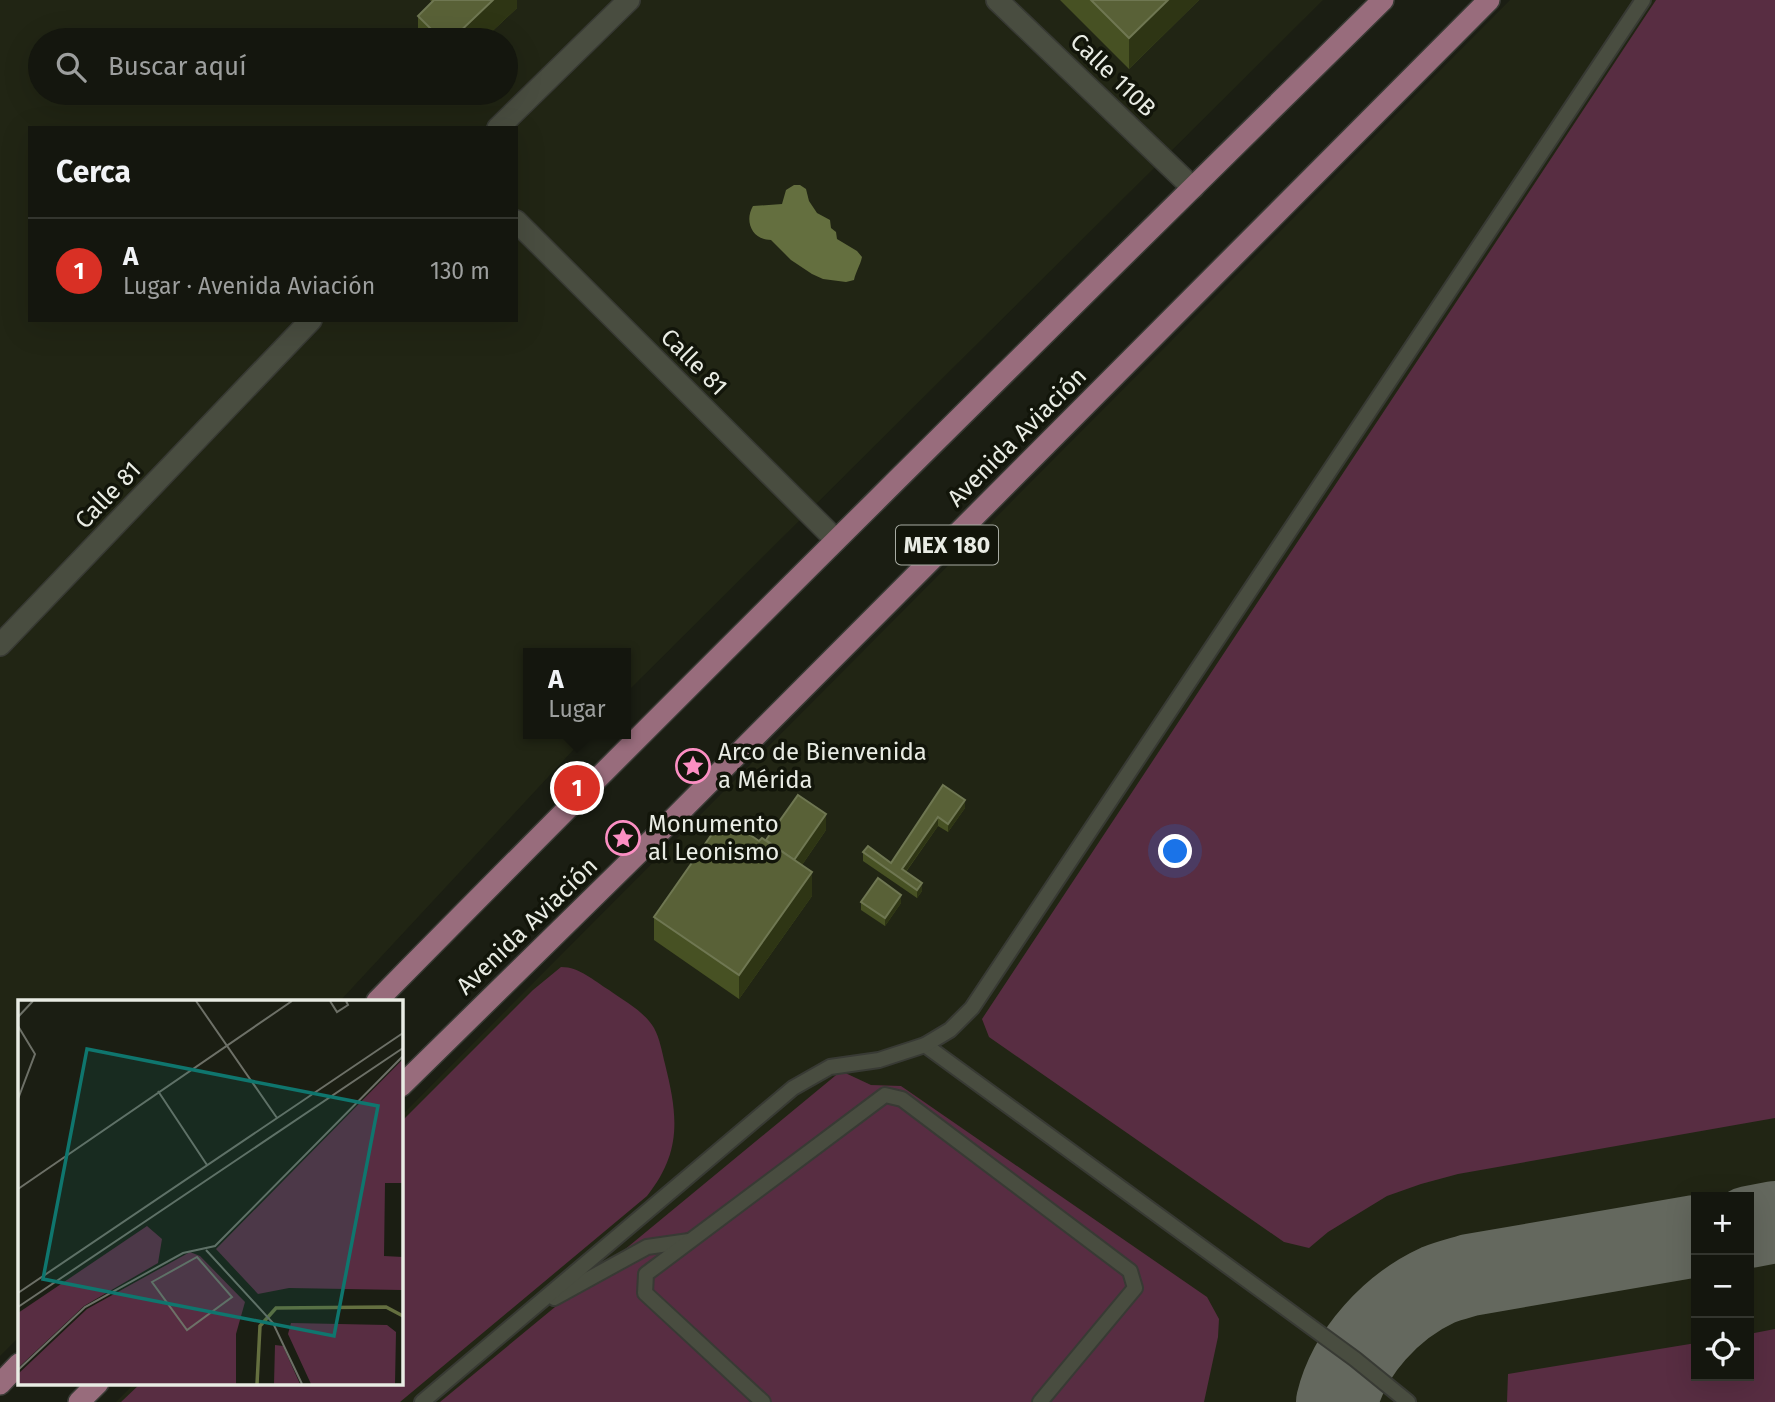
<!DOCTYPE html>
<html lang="es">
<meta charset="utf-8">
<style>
body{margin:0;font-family:"Fira Sans",sans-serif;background:#21231c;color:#f1f3f6}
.controls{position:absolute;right:21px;bottom:21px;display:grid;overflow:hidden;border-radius:0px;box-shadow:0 7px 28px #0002}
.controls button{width:63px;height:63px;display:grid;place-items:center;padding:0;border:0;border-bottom:2px solid #33352e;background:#14160e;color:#f1f3f6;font:35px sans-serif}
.you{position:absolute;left:1176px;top:852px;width:24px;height:24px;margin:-18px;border:5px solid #fff;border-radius:50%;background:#1a73e8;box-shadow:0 0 0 10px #1a73e833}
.badge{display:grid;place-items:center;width:46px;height:46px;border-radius:50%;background:#d93025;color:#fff;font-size:23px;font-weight:700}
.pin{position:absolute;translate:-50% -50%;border:4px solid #fff;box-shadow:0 2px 7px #0006}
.popup{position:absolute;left:523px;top:648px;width:108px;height:91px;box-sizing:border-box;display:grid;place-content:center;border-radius:0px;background:#14160e;filter:drop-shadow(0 2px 5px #0005);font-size:23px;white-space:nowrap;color:#9d9f9e}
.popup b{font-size:26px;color:#f1f3f6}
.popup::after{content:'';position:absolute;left:50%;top:100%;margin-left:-14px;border:14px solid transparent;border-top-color:#14160e}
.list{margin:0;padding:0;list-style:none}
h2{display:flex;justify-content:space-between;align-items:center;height:91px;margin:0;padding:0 28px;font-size:30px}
h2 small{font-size:23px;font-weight:400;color:#9d9f9e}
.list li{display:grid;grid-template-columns:46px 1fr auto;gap:21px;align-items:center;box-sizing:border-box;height:105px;padding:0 28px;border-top:2px solid #33352e}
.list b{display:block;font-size:26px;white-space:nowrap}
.list p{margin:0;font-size:23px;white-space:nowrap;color:#9d9f9e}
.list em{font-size:23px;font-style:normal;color:#9d9f9e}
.icon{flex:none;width:38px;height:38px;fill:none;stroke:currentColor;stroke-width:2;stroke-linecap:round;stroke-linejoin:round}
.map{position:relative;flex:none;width:1775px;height:1402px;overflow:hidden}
.search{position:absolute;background:#14160e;box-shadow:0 7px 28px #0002;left:28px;top:28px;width:490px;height:77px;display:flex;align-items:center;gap:18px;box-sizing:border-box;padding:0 24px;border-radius:38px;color:#9d9f9e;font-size:26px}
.panel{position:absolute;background:#14160e;box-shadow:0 7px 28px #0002;left:28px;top:126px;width:490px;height:196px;border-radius:0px}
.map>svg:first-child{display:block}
.built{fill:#212514;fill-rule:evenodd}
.green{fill:#582d42}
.water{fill:#646f3f}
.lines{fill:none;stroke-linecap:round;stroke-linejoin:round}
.taxiway{stroke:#64685e;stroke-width:82}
.lane-casing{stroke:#383a34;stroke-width:18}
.street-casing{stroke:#383a34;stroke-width:24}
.primary-casing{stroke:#383a34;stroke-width:24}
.lane{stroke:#494d40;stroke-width:14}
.street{stroke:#494d40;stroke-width:21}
.primary{stroke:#986c7c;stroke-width:21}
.wall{fill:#475123}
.shaded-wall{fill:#2e3514}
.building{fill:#596137;stroke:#6f7752;stroke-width:2}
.labels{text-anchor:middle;stroke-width:7;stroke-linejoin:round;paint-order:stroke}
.shield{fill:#12150a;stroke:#a8aca3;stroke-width:2}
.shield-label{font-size:23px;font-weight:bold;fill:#e9ece4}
.street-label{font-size:24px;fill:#e9ece4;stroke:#12150a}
.poi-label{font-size:24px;fill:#e9ece4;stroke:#12150a;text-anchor:start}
.inset-river{fill:none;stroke:#646f3f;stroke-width:3.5}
.inset-road{fill:none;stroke:#6d7067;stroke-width:2}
.view{fill:#0f766e;fill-opacity:0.15;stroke:#0f766e;stroke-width:3.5}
.inset-edge{fill:none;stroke:#e9ece4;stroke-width:3.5}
</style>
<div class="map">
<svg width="1775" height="1402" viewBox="0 0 1775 1402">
<rect width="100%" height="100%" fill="#1b1e13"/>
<g class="built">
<path d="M0,0H1323L626,693V653H528V734H588L340,1001H19V1337L0,1356ZM40,40H506V93H40ZM30,128H516V320H30Z"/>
<path d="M1510,0H1775V1402H116L135,1383H401V1116ZM1696,1197H1749V1376H1696Z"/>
</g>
<g class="green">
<polygon points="1656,0 1775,0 1775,1118 1458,1174 1421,1184 1387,1196 1328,1232 1309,1248 1284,1242 989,1037 982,1019"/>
<path d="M561,967C580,967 594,981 609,990C624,1001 644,1011 654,1028C660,1039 662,1052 665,1064C678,1116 682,1152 647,1196L400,1402H121L141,1383H401V1122L533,990Z"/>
<polygon points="841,1071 871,1085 901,1086 1207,1297 1219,1319 1218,1337 1204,1402 440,1402"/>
<polygon points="1775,1329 1775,1402 1507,1402 1508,1374 1696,1343 1696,1376 1749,1376 1749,1334"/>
</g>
<path class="water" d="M794,185H800L806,189L809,201L817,213L830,220L831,228L836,232L837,239L857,251L862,257C860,266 856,271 854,280L846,282L823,279L812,274L791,260L771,240C752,240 744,221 753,206L782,204L786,190Z"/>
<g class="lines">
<g class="taxiway">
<polyline points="1749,1227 1775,1222"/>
<path d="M1337,1402C1349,1352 1392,1306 1438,1285C1448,1281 1460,1278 1470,1275L1696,1236"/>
</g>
<g class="lane-casing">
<g id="lane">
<polyline points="925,1045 1355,1359 1408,1402"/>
<polyline points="554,1298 647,1247 689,1241"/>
<polyline points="422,1402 793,1088 830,1067 879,1060 925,1045 950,1030 972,1008 1643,0"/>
<polyline points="763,1402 645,1293 646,1274 885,1095 902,1099 1130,1271 1135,1288 1040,1402"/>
</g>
</g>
<g class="street-casing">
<g id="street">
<polyline points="997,0 1193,188"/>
<polyline points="498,128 629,0"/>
<polyline points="516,221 836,540"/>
<polyline points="0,645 311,320"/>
</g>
</g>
<g class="primary-casing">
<g id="primary">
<path d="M377,1001C709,664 1046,332 1383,0"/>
<polyline points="401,1086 669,823 1489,0"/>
<polyline points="0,1384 19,1364"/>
<polyline points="79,1402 98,1383"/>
</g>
</g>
<use href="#lane" class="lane"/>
<use href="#street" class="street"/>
<use href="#primary" class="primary"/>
</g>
<g class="wall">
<polygon points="430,0 517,0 517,8 483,40 418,40 418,16 432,2"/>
<polygon points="1060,0 1199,0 1129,69"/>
<polygon points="943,785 965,808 948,832 938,826 906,872 922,891 917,898 863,861 863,852 891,863"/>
<polygon points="826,830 802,865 812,896 739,999 654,940 654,917 759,841"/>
<polygon points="861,902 901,903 885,926 861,910"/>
</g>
<g class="shaded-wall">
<polygon points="493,0 517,0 517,8 483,40 451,40"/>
<polygon points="1168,0 1199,0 1129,69 1129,38"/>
<polygon points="965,800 965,808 948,832 948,824"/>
<polygon points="826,814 826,830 791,881 791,865"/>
<polygon points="938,817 938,826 902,877 902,869"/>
<polygon points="812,872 812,896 739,999 739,975"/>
<polygon points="922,883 922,891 917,898 917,890"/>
<polygon points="901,895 901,903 885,926 885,918"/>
</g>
<g class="building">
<polygon points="434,0 493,0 451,40 442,40 418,16"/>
<polygon points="1091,0 1168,0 1129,38"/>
<polygon points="943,785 965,800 948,824 938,817 902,869 922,883 917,890 863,852 868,846 891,863"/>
<polygon points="798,795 826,814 794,860 766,840"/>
<polygon points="724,817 759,841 762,838 812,872 739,975 654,917"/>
<polygon points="878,878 901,895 885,918 861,902"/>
</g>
<defs>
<g id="sight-ring" transform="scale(1.75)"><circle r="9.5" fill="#12150a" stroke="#fc8fc3" stroke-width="1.5"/><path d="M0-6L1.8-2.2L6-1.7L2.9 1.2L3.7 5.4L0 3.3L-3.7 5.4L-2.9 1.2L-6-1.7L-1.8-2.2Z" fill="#fc8fc3"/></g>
</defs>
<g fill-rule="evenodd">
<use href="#sight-ring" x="693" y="766"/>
<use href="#sight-ring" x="623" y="838"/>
</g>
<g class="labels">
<rect class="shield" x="896" y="525.5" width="102" height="39" rx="5"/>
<g class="shield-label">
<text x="947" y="553">MEX 180</text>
</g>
<g class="street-label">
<text transform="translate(1113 75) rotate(44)" y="8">Calle 110B</text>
<text transform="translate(694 362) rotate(45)" y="8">Calle 81</text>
<text transform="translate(1017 437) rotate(-45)" y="8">Avenida Aviación</text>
<text transform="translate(108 495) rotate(-46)" y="8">Calle 81</text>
<text transform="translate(527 926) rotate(-44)" y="8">Avenida Aviación</text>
</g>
<g class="poi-label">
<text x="718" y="760">Arco de Bienvenida<tspan x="718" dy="28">a Mérida</tspan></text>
<text x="648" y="832">Monumento<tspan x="648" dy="28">al Leonismo</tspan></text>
</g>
</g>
<g transform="translate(18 1000)">
<rect width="385" height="385" fill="#1b1e13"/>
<path d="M385,59V183H367L366,256L385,257L384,290L271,288L240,294L198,249ZM129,226L144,239L140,263L66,306L0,368V313ZM172,252L182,256L227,302L218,334V384H0V374L69,309ZM273,323L369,325L378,332L377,384H293L270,334ZM257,345L265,346L282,384H256Z" fill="#582d42"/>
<path class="inset-river" d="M239,384L242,326L258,308L368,307L385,316"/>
<path class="inset-road" d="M178,1L259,118M312,1L319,12L330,5L328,1M0,17L15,1M0,26L17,54L0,99M140,91L189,165M0,189L274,1M188,250L255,323L284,384M179,257L214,297L169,330L134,282ZM0,293L385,33M0,307L385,48M0,370L67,307L165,253L197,246L385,56"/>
<path class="view" d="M69,49L360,106L316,336L25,279Z"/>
<rect width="385" height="385" class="inset-edge"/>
</g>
</svg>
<div class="controls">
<button>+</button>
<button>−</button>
<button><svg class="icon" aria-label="locate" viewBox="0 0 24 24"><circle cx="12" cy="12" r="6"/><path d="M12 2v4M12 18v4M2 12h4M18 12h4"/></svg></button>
</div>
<div class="you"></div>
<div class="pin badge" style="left:577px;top:788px">1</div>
<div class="popup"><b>A</b>Lugar</div>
<div class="search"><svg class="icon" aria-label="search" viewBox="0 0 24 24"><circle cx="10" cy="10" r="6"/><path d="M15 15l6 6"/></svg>Buscar aquí</div>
<section class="panel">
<h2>Cerca<small></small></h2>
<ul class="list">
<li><span class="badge">1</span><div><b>A</b><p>Lugar · Avenida Aviación</p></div><em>130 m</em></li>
</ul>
</section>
</div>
